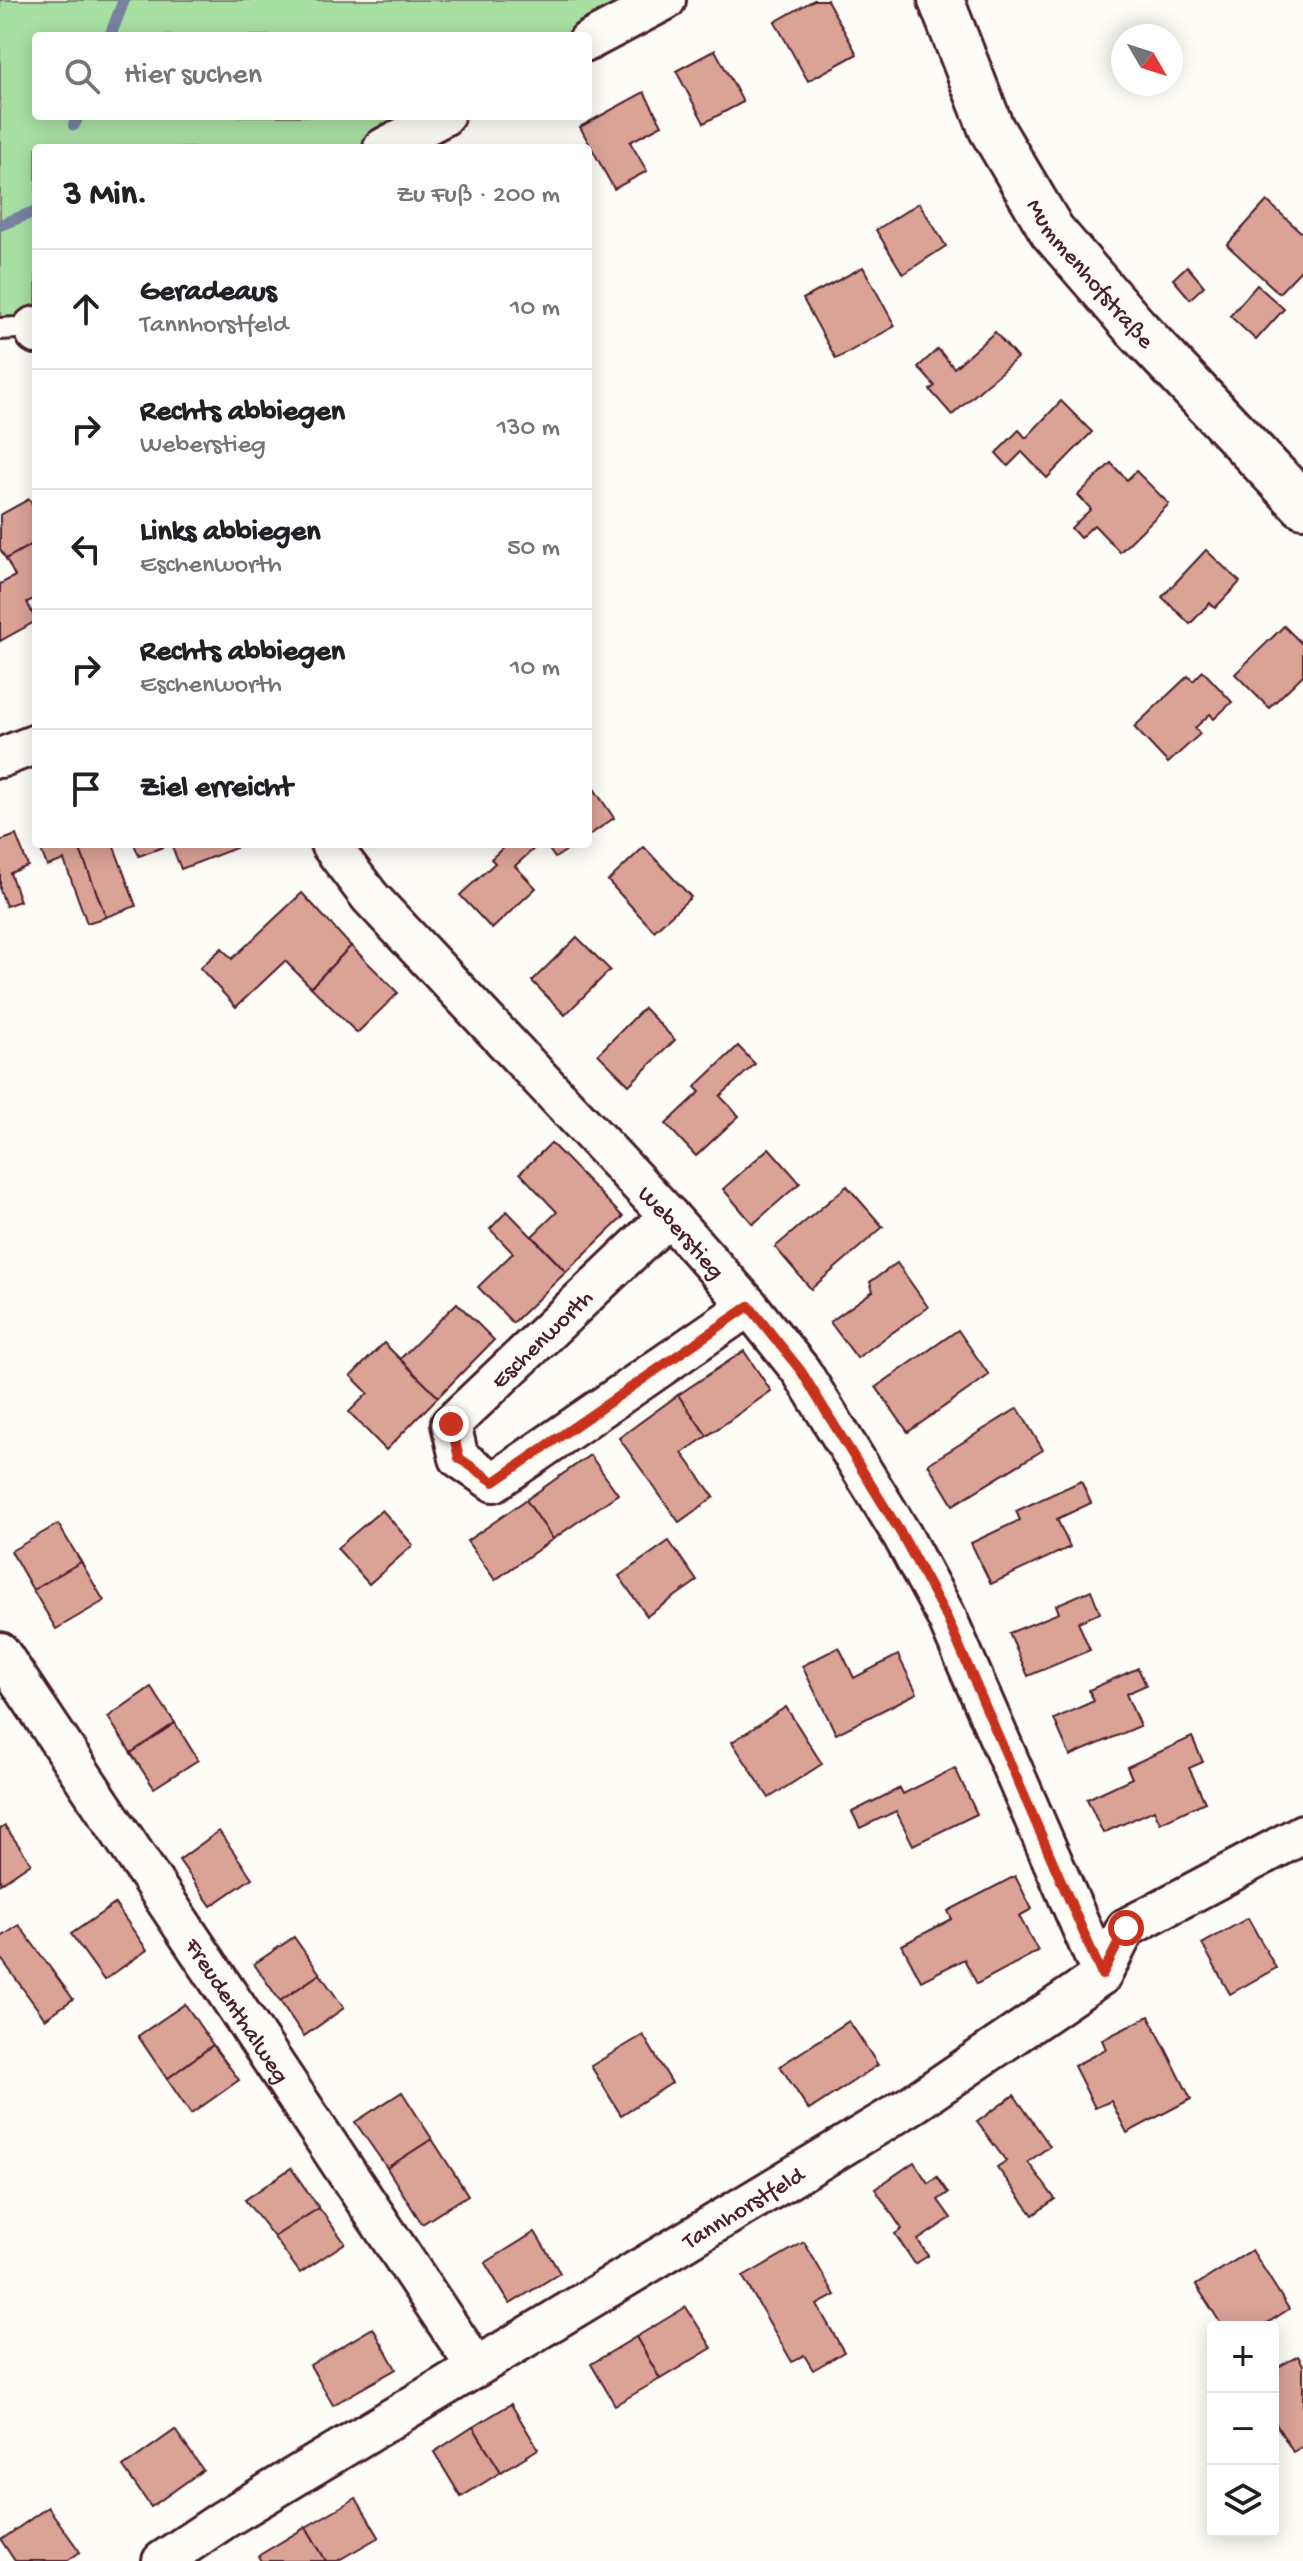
<!DOCTYPE html>
<html lang="de">
<meta charset="utf-8">
<style>
body{margin:0;font-family:"Gochi Hand",sans-serif;background:#f2f2f2;color:#202124}
.controls{position:absolute;right:24px;bottom:24px;display:grid;overflow:hidden;border-radius:8px;box-shadow:0 4px 20px #0003}
.controls button{width:72px;height:72px;display:grid;place-items:center;padding:0;border:0;border-bottom:2px solid #e0e0e0;background:#fff;color:#202124;font:40px sans-serif}
.compass{position:absolute;left:1111px;top:24px;width:72px;height:72px;border-radius:50%;background:#fff;box-shadow:0 4px 20px #0003;rotate:129deg}
.stop{position:absolute;width:24px;height:24px;margin:-18px;border:6px solid #c8321e;border-radius:50%;background:#fff}
.stop.end{background:#c8321e;border-color:#fff;box-shadow:0 2px 8px #0008}
.list{margin:0;padding:0;list-style:none}
h2{display:flex;justify-content:space-between;align-items:center;height:104px;margin:0;padding:0 32px;font-size:34px}
h2 small{font-size:26px;font-weight:400;color:#757577}
.list li{display:grid;grid-template-columns:52px 1fr auto;gap:24px;align-items:center;box-sizing:border-box;height:120px;padding:0 32px;border-top:2px solid #e0e0e0}
.list b{display:block;font-size:30px;white-space:nowrap}
.list p{margin:0;font-size:26px;white-space:nowrap;color:#757577}
.list em{font-size:26px;font-style:normal;color:#757577}
.icon{flex:none;width:44px;height:44px;fill:none;stroke:currentColor;stroke-width:2;stroke-linecap:round;stroke-linejoin:round}
.map{position:relative;flex:none;width:1303px;height:2561px;overflow:hidden}
.search{position:absolute;background:#fff;box-shadow:0 4px 20px #0003;left:32px;top:32px;width:560px;height:88px;display:flex;align-items:center;gap:20px;box-sizing:border-box;padding:0 28px;border-radius:8px;color:#757577;font-size:30px}
.panel{position:absolute;background:#fff;box-shadow:0 4px 20px #0003;left:32px;top:144px;width:560px;height:704px;border-radius:8px}
.map>svg:first-child{display:block}
.green{fill:#a8dfa3;stroke:#797f67;stroke-width:2}
.lines{fill:none;stroke-linecap:round;stroke-linejoin:round}
.stream{stroke:#7683a1;stroke-width:12}
.building{fill:#dba296;stroke:#4a1f2b;stroke-width:2}
.service-casing{stroke:#4a1f2b;stroke-width:26}
.minor-casing{stroke:#4a1f2b;stroke-width:44}
.tertiary-casing{stroke:#4a1f2b;stroke-width:50}
.service{stroke:#fdfcf7;stroke-width:20}
.minor{stroke:#fdfcf7;stroke-width:38}
.tertiary{stroke:#fdfcf7;stroke-width:44}
.route{stroke:#c8321e;stroke-width:10}
.labels{text-anchor:middle;stroke-width:8;stroke-linejoin:round;paint-order:stroke}
.street-label{font-size:24px;fill:#4a1f2b;stroke:#fdfcf7}
</style>
<div class="map">
<svg width="1303" height="2561" viewBox="0 0 1303 2561">
<rect width="100%" height="100%" fill="#fdfcf7"/>
<filter id="ink" filterUnits="userSpaceOnUse"><feTurbulence type="fractalNoise" baseFrequency=".0125" numOctaves="2"/><feDisplacementMap in="SourceGraphic" scale="16" xChannelSelector="R" yChannelSelector="G"/><feConvolveMatrix kernelMatrix="1 2 1 2 8 2 1 2 1" color-interpolation-filters="sRGB"/></filter>
<g filter="url(#ink)">
<polygon class="green" points="0,0 662,0 588,36 36,36 36,116 438,116 377,148 36,148 36,325 0,328"/>
<g class="lines">
<g class="stream">
<polyline points="110,36 124,0"/>
<polyline points="74,125 78,116"/>
<polyline points="0,225 36,211"/>
</g>
</g>
<g class="building">
<polygon points="814,0 827,0 857,54 808,81 775,22"/>
<polygon points="715,50 743,102 704,123 676,71"/>
<polygon points="644,92 662,125 630,142 647,171 614,189 580,127"/>
<polygon points="1267,201 1303,234 1303,268 1279,293 1227,245"/>
<polygon points="919,203 946,246 903,274 876,230"/>
<polygon points="1187,266 1204,286 1190,299 1173,279"/>
<polygon points="863,267 895,326 836,359 803,299"/>
<polygon points="1257,285 1284,309 1256,340 1230,316"/>
<polygon points="995,332 1017,358 952,415 930,390 935,386 918,367 938,349 954,368"/>
<polygon points="1061,401 1092,432 1047,478 1022,452 1008,466 996,453 1019,430 1026,438"/>
<polygon points="1111,463 1127,480 1136,471 1169,504 1120,552 1094,525 1080,538 1071,528 1091,509 1078,495"/>
<polygon points="29,499 36,512 36,542 6,559 0,549 0,515"/>
<polygon points="36,542 36,598 27,602 36,621 0,641 0,584 15,576 6,559"/>
<polygon points="1206,550 1240,582 1215,608 1210,603 1190,624 1162,597"/>
<polygon points="1284,626 1303,645 1303,675 1269,708 1235,674"/>
<polygon points="1203,671 1232,702 1214,719 1210,714 1195,728 1200,734 1168,763 1134,727 1188,676 1193,681"/>
<polygon points="588,780 614,818 588,836"/>
<polygon points="16,835 28,866 10,873 20,901 6,906 0,890 0,841"/>
<polygon points="39,844 78,844 106,917 87,923 64,860 47,866"/>
<polygon points="78,844 113,844 136,906 106,917"/>
<polygon points="134,844 171,844 139,856"/>
<polygon points="171,844 235,844 236,848 181,869"/>
<polygon points="507,844 538,845 515,866 536,888 492,929 460,895 495,863 491,859"/>
<polygon points="545,844 576,844 555,858"/>
<polygon points="644,847 691,897 654,931 608,881"/>
<polygon points="302,893 351,946 311,987 285,961 236,1007 200,968 222,948 232,959"/>
<polygon points="577,937 610,970 565,1015 532,981"/>
<polygon points="351,946 398,993 357,1033 311,987"/>
<polygon points="644,1008 675,1040 629,1085 598,1054"/>
<polygon points="738,1046 755,1064 720,1096 739,1116 696,1156 666,1124 700,1092 695,1087"/>
<polygon points="551,1143 623,1217 566,1272 532,1236 557,1212 520,1173"/>
<polygon points="769,1148 800,1183 753,1224 723,1189"/>
<polygon points="847,1186 883,1227 811,1289 775,1247"/>
<polygon points="507,1211 566,1272 513,1323 478,1287 513,1253 490,1229"/>
<polygon points="897,1263 928,1307 857,1358 830,1322 873,1291 870,1282"/>
<polygon points="457,1303 494,1340 438,1397 400,1359"/>
<polygon points="958,1330 989,1375 908,1432 876,1387"/>
<polygon points="384,1343 438,1397 386,1450 349,1412 368,1393 351,1376"/>
<polygon points="744,1351 771,1391 707,1436 678,1395"/>
<polygon points="678,1395 707,1436 682,1453 714,1497 679,1522 619,1438"/>
<polygon points="1018,1408 1043,1450 953,1505 928,1464"/>
<polygon points="590,1455 618,1494 553,1539 526,1500"/>
<polygon points="1081,1481 1091,1503 1057,1519 1070,1547 991,1584 971,1543 1020,1520 1016,1511"/>
<polygon points="526,1500 553,1539 495,1580 467,1541"/>
<polygon points="382,1510 413,1545 369,1584 337,1548"/>
<polygon points="58,1524 81,1562 33,1590 11,1551"/>
<polygon points="669,1541 697,1581 647,1616 619,1576"/>
<polygon points="81,1562 104,1601 56,1629 33,1590"/>
<polygon points="1091,1590 1100,1613 1078,1622 1090,1650 1028,1676 1009,1633 1059,1613 1056,1605"/>
<polygon points="839,1647 854,1678 898,1655 917,1693 836,1734 802,1666"/>
<polygon points="1138,1668 1146,1685 1126,1694 1140,1726 1070,1756 1054,1719 1094,1701 1089,1690"/>
<polygon points="151,1687 175,1723 131,1753 108,1717"/>
<polygon points="786,1707 822,1764 769,1798 732,1742"/>
<polygon points="175,1723 198,1760 154,1788 131,1753"/>
<polygon points="1192,1737 1203,1762 1189,1768 1205,1802 1160,1823 1154,1810 1103,1833 1087,1799 1132,1778 1127,1767"/>
<polygon points="955,1768 977,1814 913,1845 896,1811 860,1828 852,1812 900,1788 903,1794"/>
<polygon points="5,1826 31,1863 0,1884 0,1829"/>
<polygon points="219,1831 252,1878 211,1906 179,1860"/>
<polygon points="1015,1876 1032,1909 1019,1916 1038,1951 977,1984 964,1959 921,1981 902,1945 952,1919 948,1911"/>
<polygon points="115,1904 147,1950 104,1980 71,1934"/>
<polygon points="1248,1918 1276,1968 1230,1994 1202,1944"/>
<polygon points="19,1925 73,1999 45,2019 0,1957 0,1938"/>
<polygon points="294,1937 320,1974 280,2001 254,1964"/>
<polygon points="320,1974 344,2008 304,2036 280,2001"/>
<polygon points="185,2004 213,2045 167,2079 138,2036"/>
<polygon points="1149,2016 1191,2099 1127,2133 1111,2101 1095,2108 1074,2066 1106,2049 1102,2040"/>
<polygon points="849,2021 878,2065 809,2110 780,2066"/>
<polygon points="643,2035 672,2083 621,2115 591,2066"/>
<polygon points="213,2045 239,2080 191,2114 167,2079"/>
<polygon points="402,2092 432,2139 387,2168 355,2122"/>
<polygon points="1014,2095 1050,2146 1028,2162 1055,2199 1033,2215 997,2167 1006,2161 977,2122"/>
<polygon points="432,2139 468,2195 422,2224 387,2168"/>
<polygon points="914,2162 928,2183 937,2177 948,2193 938,2200 951,2218 918,2240 928,2256 915,2264 895,2234 902,2229 875,2189"/>
<polygon points="291,2168 319,2208 274,2237 245,2200"/>
<polygon points="319,2208 345,2243 300,2273 274,2237"/>
<polygon points="535,2232 560,2273 510,2304 485,2263"/>
<polygon points="804,2242 835,2295 817,2305 844,2352 813,2370 804,2355 792,2362 743,2277"/>
<polygon points="1252,2250 1289,2309 1261,2327 1223,2327 1196,2285"/>
<polygon points="686,2307 712,2348 660,2379 636,2337"/>
<polygon points="373,2328 396,2369 333,2405 310,2365"/>
<polygon points="636,2337 660,2379 615,2405 591,2364"/>
<polygon points="1298,2356 1303,2365 1303,2446 1293,2452 1273,2419 1273,2370"/>
<polygon points="511,2404 538,2449 501,2472 473,2427"/>
<polygon points="473,2427 501,2472 461,2497 434,2452"/>
<polygon points="175,2430 203,2470 151,2507 123,2467"/>
<polygon points="356,2498 379,2537 337,2561 326,2561 306,2527"/>
<polygon points="48,2507 80,2552 67,2561 15,2561 1,2540"/>
<polygon points="306,2527 326,2561 261,2561 258,2556"/>
</g>
<g class="lines">
<g class="service-casing">
<polyline id="service" points="0,329 33,327"/>
</g>
<g class="minor-casing">
<g id="minor">
<polyline points="588,41 666,0"/>
<polyline points="383,148 444,116"/>
<polyline points="36,326 33,327 36,334"/>
<polyline points="0,758 36,744"/>
<path id="s1" d="M330,844L370,897L669,1216L749,1306L801,1371L902,1535L947,1618L1102,1975"/>
<polyline points="669,1216 451,1424 459,1458 494,1482 749,1306"/>
<path id="s2" d="M0,1652L476,2367"/>
<path id="s3" d="M162,2561L223,2520L913,2104L1102,1975L1126,1928L1303,1834"/>
</g>
</g>
<g class="tertiary-casing">
<g id="tertiary">
<path id="s4" d="M941,0L991,128L1052,231L1135,327L1303,505"/>
</g>
</g>
<use href="#service" class="service"/>
<use href="#minor" class="minor"/>
<use href="#tertiary" class="tertiary"/>
</g>
</g>
<g class="lines" filter="url(#ink)">
<polyline class="route" points="451,1424 459,1458 494,1482 749,1306 801,1371 902,1535 947,1618 1102,1975 1126,1928"/>
</g>
<g class="labels">
<g class="street-label">
<text dy="8" stroke="none"><textPath href="#s4" startOffset="314">Mummenhofstraße</textPath></text>
<text dy="8" stroke="none"><textPath href="#s1" startOffset="524">Weberstieg</textPath></text>
<text transform="translate(541 1338) rotate(-44)" y="8">Eschenworth</text>
<text dy="8" stroke="none"><textPath href="#s2" startOffset="430">Freudenthalweg</textPath></text>
<text dy="8" stroke="none"><textPath href="#s3" startOffset="680">Tannhorstfeld</textPath></text>
</g>
</g>
</svg>
<div class="controls">
<button>+</button>
<button>−</button>
<button><svg class="icon" aria-label="layers" viewBox="0 0 24 24"><path d="M12 4l9 5-9 5-9-5zM3 14l9 5 9-5"/></svg></button>
</div>
<svg class="compass" viewBox="-18 -18 36 36"><path d="M0-13l5 13h-10z" fill="#e53935"/><path d="M0 13l5-13h-10z" fill="#757577"/></svg>
<div class="stop" style="left:1126px;top:1928px"></div>
<div class="stop end" style="left:451px;top:1424px"></div>
<div class="search"><svg class="icon" aria-label="search" viewBox="0 0 24 24"><circle cx="10" cy="10" r="6"/><path d="M15 15l6 6"/></svg>Hier suchen</div>
<section class="panel">
<h2>3 Min.<small>Zu Fuß · 200 m</small></h2>
<ul class="list">
<li><svg class="icon" aria-label="ahead" viewBox="0 0 24 24"><path d="M12 20V5M6 11l6-6 6 6"/></svg><div><b>Geradeaus</b><p>Tannhorstfeld</p></div><em>10 m</em></li>
<li><svg class="icon" aria-label="right" viewBox="0 0 24 24"><path d="M7 20v-9h11M14 6l5 5-5 5"/></svg><div><b>Rechts abbiegen</b><p>Weberstieg</p></div><em>130 m</em></li>
<li><svg class="icon" aria-label="left" viewBox="0 0 24 24"><path d="M17 20v-9H6M10 6l-5 5 5 5"/></svg><div><b>Links abbiegen</b><p>Eschenworth</p></div><em>50 m</em></li>
<li><svg class="icon" aria-label="right" viewBox="0 0 24 24"><path d="M7 20v-9h11M14 6l5 5-5 5"/></svg><div><b>Rechts abbiegen</b><p>Eschenworth</p></div><em>10 m</em></li>
<li><svg class="icon" aria-label="arrive" viewBox="0 0 24 24"><path d="M6 21V4h12l-3 4 3 4H6"/></svg><div><b>Ziel erreicht</b></div></li>
</ul>
</section>
</div>
